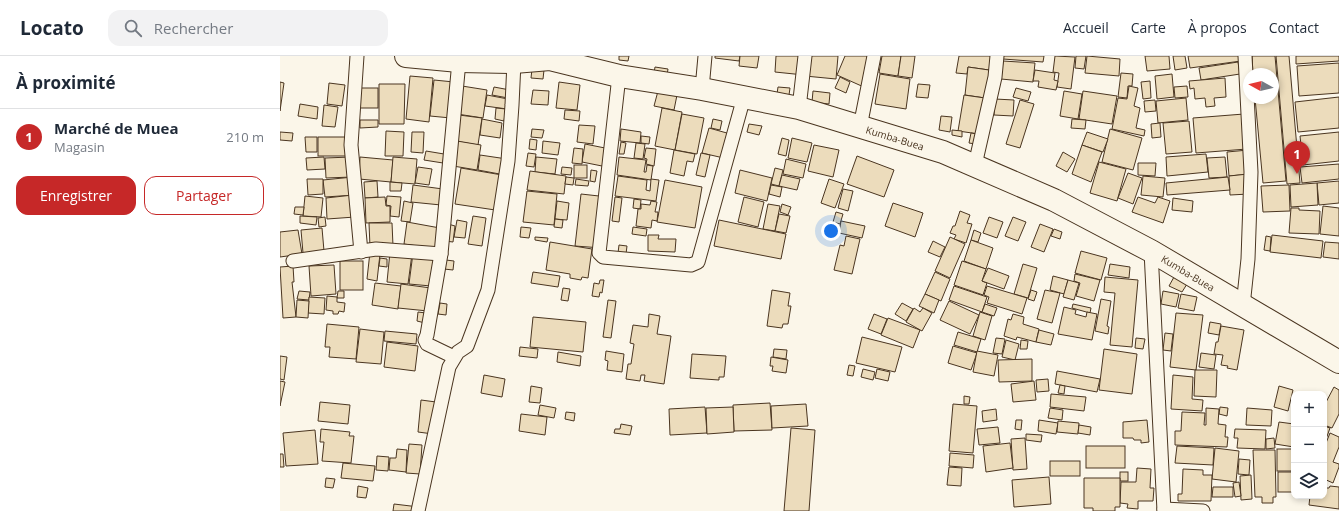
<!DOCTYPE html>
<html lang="fr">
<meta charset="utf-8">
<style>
body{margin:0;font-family:"Open Sans",sans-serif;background:#f2f2f3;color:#1f2937}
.controls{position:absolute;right:12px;bottom:12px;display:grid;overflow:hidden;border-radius:8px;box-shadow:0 2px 6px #0003}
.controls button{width:36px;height:36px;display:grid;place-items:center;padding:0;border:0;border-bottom:1px solid #e0e1e3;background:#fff;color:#1f2937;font:20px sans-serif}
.compass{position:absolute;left:963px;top:12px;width:36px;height:36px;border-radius:50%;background:#fff;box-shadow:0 2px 6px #0003;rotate:278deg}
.you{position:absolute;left:551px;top:175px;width:14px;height:14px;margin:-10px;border:3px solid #fff;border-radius:50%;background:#1a73e8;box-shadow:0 0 0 6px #1a73e833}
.badge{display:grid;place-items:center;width:26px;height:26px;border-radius:50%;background:#c62828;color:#fff;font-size:13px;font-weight:700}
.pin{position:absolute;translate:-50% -33px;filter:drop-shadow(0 1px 2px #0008)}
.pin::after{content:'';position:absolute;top:21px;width:14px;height:12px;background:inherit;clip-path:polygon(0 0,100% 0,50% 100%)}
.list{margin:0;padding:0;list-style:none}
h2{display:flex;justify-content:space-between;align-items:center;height:52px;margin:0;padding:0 16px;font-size:17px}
h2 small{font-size:13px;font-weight:400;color:#747a83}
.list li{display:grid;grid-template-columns:26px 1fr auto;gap:12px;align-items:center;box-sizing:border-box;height:56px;padding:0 16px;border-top:1px solid #e0e1e3}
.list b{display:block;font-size:15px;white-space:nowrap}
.list p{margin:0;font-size:13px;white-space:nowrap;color:#747a83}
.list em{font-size:13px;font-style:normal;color:#747a83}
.actions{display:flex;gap:8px;padding:12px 16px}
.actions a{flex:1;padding:9px 0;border:1px solid #c62828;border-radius:12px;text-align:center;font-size:14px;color:#c62828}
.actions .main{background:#c62828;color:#fff}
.icon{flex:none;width:22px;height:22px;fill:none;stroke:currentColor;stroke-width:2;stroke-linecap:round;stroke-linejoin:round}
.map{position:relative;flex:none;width:1059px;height:455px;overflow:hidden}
header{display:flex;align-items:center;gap:24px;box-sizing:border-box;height:56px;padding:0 20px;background:#fff;border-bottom:1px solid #e0e1e3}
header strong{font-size:19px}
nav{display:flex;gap:22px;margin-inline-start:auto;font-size:14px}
.search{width:280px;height:36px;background:#f2f2f3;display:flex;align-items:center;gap:10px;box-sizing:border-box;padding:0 14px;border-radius:12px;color:#747a83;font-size:15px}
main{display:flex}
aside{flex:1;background:#fff}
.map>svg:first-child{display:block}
.building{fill:#ecdcbc;stroke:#4a3520}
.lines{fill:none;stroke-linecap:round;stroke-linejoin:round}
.street-casing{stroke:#4a3520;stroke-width:15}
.highway-casing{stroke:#4a3520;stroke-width:24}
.street{stroke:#fbf6e9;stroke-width:13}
.highway{stroke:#fbf6e9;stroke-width:22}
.labels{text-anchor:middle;stroke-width:3;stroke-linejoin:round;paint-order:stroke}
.street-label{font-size:10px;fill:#4a3520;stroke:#fbf6e9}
</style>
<header>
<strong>Locato</strong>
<div class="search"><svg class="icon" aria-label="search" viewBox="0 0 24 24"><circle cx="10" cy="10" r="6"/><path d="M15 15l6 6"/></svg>Rechercher</div>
<nav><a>Accueil</a><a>Carte</a><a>À propos</a><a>Contact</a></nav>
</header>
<main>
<aside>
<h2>À proximité<small></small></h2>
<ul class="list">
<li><span class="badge">1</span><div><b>Marché de Muea</b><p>Magasin</p></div><em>210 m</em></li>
</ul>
<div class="actions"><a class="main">Enregistrer</a><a>Partager</a></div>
</aside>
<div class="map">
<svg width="1059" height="455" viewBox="0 0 1059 455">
<rect width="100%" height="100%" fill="#fbf6e9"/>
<g class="building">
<polygon points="339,0 349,0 348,5 339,4"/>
<polygon points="435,0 460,0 459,5 435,2"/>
<polygon points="460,0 479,0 477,12 459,10"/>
<polygon points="496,0 526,0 524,19 495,16"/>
<polygon points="527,0 558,0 556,23 525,20"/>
<polygon points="565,0 587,0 598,5 586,32 557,19"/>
<polygon points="602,0 621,0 618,20 599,17"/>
<polygon points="621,0 635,0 632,22 618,20"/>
<polygon points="679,0 719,0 716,15 688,11 687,18 676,17"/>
<polygon points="723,0 764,0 763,6 723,3"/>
<polygon points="775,0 795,1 791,33 777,31 779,17 773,16"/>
<polygon points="796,0 806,0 804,13 795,12"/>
<polygon points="807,0 840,3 839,20 805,17"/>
<polygon points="865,0 889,0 890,13 867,15"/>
<polygon points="893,0 905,0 907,12 895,14"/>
<polygon points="908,0 960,0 961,5 910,12"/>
<polygon points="972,0 995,0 1006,125 983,127 975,42 993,42 993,18 973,18"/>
<polygon points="996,0 1009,0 1020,127 1007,128"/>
<polygon points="1016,0 1059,0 1059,5 1016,8"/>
<polygon points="723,5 755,7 753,26 721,23"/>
<polygon points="958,6 960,18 921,24 919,12"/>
<polygon points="1059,7 1059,37 1019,40 1017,10"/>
<polygon points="375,11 388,13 387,19 374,17"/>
<polygon points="688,11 716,15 712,43 685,39"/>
<polygon points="252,13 264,14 263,23 251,22"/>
<polygon points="755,14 775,17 774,24 778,25 776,34 758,31 759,25 753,25"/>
<polygon points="841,17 853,18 852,30 848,30 847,42 838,41"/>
<polygon points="600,18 630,23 626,53 595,48"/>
<polygon points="892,18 894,41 877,43 875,20"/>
<polygon points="130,20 153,22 149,66 126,63"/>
<polygon points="560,21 570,26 566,37 555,32"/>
<polygon points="945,22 946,41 934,42 935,50 926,51 925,42 915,43 914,32 910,33 909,25"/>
<polygon points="154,24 174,26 171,62 150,60"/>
<polygon points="870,25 871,42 863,43 861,26"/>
<polygon points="0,26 4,27 0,55"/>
<polygon points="279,26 300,29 297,54 276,52"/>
<polygon points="49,27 65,29 62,50 47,48"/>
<polygon points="99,28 125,28 124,68 99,68"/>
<polygon points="638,28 650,29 648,42 636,41"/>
<polygon points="182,30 207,34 203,62 177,58"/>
<polygon points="849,30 858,32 854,50 860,52 856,72 865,74 864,80 832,73 838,42 847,43"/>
<polygon points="907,30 908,41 895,42 894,31"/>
<polygon points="214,31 230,34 228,42 212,39"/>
<polygon points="498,31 510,32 509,39 497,38"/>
<rect x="78" y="32" width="20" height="20"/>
<polygon points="736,32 751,36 748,45 733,41"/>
<polygon points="253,34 269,35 268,49 251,48"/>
<polygon points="378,35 397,39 394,54 374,50"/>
<polygon points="533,35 550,37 549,48 532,46"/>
<polygon points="784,35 802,38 798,63 780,60"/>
<polygon points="803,35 837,40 832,68 799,63"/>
<polygon points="207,39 228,43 227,53 205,50"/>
<polygon points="684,39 712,43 706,79 678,75"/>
<polygon points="1059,41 1059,72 1018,76 1015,46"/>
<polygon points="906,42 908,64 878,67 876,45"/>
<polygon points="715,43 734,44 733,60 714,59"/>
<polygon points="740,44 754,48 740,92 726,88"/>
<polygon points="875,44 876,55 865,56 864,45"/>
<polygon points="20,48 38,51 37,63 18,60"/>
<polygon points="44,49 58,51 55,71 42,70"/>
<polygon points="216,52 226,53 224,65 215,63"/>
<polygon points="382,52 402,56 395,94 375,90"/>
<polygon points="285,54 300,55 299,65 284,63"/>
<polygon points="402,58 424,62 417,98 395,94"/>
<polygon points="964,58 967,93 916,97 913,62"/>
<polygon points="179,59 202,62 198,89 175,85"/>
<polygon points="661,60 672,61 670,76 659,74"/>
<polygon points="202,63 222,67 220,82 200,79"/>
<polygon points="433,63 442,65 440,74 431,72"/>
<polygon points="792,63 806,64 805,73 791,72"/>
<polygon points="80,64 98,64 98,71 80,72"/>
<polygon points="909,65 912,96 886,98 883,67"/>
<polygon points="880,67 881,81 872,82 871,68"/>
<polygon points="469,68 482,70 479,79 467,76"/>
<polygon points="299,69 315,70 313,88 297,86"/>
<polygon points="429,72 454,79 448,103 422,97"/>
<polygon points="252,73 264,74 262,82 251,81"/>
<polygon points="341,73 361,76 360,87 340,85"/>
<polygon points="830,73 862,82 853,114 822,106"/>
<polygon points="672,74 682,75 682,81 672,79"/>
<polygon points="106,75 124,76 123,100 105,100"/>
<polygon points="0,76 13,77 12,85 0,84"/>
<polygon points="132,76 144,76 143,97 131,96"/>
<polygon points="807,76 828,83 823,96 802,89"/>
<polygon points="1059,76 1059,105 1023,109 1020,80"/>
<polygon points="691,77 703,79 702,89 689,87"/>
<polygon points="361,80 370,81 369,88 361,87"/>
<polygon points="25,81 37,81 37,96 26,96"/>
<rect x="38" y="81" width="33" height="19"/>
<polygon points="502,82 509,84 506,100 498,98"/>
<polygon points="512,82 532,87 527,106 508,102"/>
<polygon points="250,83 257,84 256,94 249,93"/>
<polygon points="177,85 201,89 197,114 173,110"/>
<polygon points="263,85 280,87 278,99 262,97"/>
<polygon points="341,86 346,87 344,98 339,98"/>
<polygon points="356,87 365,88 363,103 354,102"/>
<polygon points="305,88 330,93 327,111 302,106"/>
<polygon points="534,89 559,94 553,121 528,115"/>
<polygon points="802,89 822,96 811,126 792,118"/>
<polygon points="294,92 303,93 302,108 292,107"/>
<polygon points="366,92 376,93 374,110 366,108 367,103 364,102"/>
<polygon points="394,94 415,98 413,106 407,105 404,120 390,117"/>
<polygon points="968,94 970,118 949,120 947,96"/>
<polygon points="146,95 164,98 163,107 144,104"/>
<polygon points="783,96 795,103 787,116 776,110"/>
<polygon points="248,97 256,98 254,111 246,110"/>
<polygon points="421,97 430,99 425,121 416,119"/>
<polygon points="926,98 928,116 887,120 886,101"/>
<polygon points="200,99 227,103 225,119 198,114"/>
<polygon points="577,100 614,114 604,141 567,128"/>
<polygon points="44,101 45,113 27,114 26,102"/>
<polygon points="71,101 72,121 46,122 45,102"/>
<polygon points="80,101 113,104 111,126 79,123"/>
<polygon points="113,101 137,103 135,128 111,126"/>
<polygon points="256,101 277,103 275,118 255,116"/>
<polygon points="339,101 366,104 364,116 366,116 367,109 373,110 371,124 337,119"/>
<polygon points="945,101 947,121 929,122 927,102"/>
<polygon points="506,103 526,108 523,122 503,118"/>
<polygon points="819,106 846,113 837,145 810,137"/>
<polygon points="858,107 876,107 875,120 858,119"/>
<polygon points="1059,108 1059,123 1022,127 1020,111"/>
<rect x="294" y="109" width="13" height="13"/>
<polygon points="138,111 152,113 149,129 135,127"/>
<polygon points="282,111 292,112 291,119 281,118"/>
<polygon points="181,112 228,120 222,155 175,148"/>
<polygon points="495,112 503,114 499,130 491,128"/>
<polygon points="311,114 317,115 315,126 310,125"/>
<polygon points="460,114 492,122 487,145 455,137"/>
<polygon points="250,115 286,120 284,138 247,134"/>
<polygon points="848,117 862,122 853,148 838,142"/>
<polygon points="968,118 969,138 950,139 949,120"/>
<polygon points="502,119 520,123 517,134 499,130"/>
<polygon points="338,120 367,124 366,134 370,135 371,123 379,124 376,145 335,140"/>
<polygon points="863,120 885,122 883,141 861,139"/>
<polygon points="73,121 75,139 45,141 43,124"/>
<polygon points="286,121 294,122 293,129 285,128"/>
<polygon points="948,121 950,134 887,139 886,127"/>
<polygon points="27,123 43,123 43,138 28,139"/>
<polygon points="296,123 309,125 308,130 295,129"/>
<polygon points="549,123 564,128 555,152 541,147"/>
<polygon points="385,124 422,131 415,172 377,166"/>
<polygon points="97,125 98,141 85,142 84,126"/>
<polygon points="1059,125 1059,147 1039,149 1037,127"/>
<polygon points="110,126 122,127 121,135 110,135"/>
<polygon points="1037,127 1038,149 1011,151 1010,129"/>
<polygon points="133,129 163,133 161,149 131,146"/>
<polygon points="491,129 502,131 500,141 489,138"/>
<polygon points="1009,129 1010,155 983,156 981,130"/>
<polygon points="563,133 573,135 568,155 558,152"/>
<polygon points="247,135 277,138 274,169 243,166"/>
<polygon points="301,138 328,141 322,192 295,190"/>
<polygon points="73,139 75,161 47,163 46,142"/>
<polygon points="25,140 43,142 41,161 23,160"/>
<polygon points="107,140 121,141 119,161 110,160 111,150 106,149"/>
<polygon points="105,141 106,150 110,150 110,166 86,167 85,142"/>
<polygon points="335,141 342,142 339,166 332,165"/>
<polygon points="464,141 484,146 478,171 458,166"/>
<polygon points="858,141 875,147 878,141 890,145 883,167 852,156"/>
<polygon points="893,142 913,145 912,156 892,154"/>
<polygon points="354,143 361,144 360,153 353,152"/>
<polygon points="124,145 133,147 130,166 121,165"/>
<polygon points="277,145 289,147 287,164 275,163"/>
<polygon points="371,145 377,146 375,156 378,156 377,165 372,164 371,172 356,170 358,153 361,153 361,148 370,149"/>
<polygon points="613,147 643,157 635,181 605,170"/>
<polygon points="488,148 500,150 495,175 483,173"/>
<polygon points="502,148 511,151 508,159 500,156"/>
<polygon points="1043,150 1059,152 1059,180 1040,178"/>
<polygon points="15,151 24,151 23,159 14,158"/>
<polygon points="1011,152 1019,152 1019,154 1040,155 1039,178 1009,177"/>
<polygon points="680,155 690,159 687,167 692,168 686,187 674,183 676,179 670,177 673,170 675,170"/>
<polygon points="556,156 563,158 560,168 553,166"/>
<polygon points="499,158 510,160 506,177 495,175"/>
<polygon points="20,160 37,161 36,169 20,167"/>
<polygon points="193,160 206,162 202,190 188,188"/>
<polygon points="45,161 46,170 39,171 38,162"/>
<polygon points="709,161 723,166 717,182 703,177"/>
<polygon points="733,161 746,166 738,185 725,180"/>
<polygon points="275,163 283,164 282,172 274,171"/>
<polygon points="177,164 187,166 185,182 174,181"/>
<polygon points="439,164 506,178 501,203 434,190"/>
<polygon points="561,165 585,170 582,182 559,177"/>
<polygon points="127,166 160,172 157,193 124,188"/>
<polygon points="89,167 112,167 113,190 90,191"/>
<polygon points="168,168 175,170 173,186 165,185"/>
<polygon points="760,168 773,173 764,196 751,191"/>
<polygon points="241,171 251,172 249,182 240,181"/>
<polygon points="353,171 367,173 366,180 352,178"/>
<polygon points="42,172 44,195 23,197 21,174"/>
<polygon points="774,173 782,176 780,183 771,180"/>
<polygon points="18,174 22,198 0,201 0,176"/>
<polygon points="694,174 701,177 698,186 691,184"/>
<polygon points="368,179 379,179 378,183 396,183 395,196 368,195"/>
<polygon points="992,179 1043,185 1041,202 990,196"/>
<polygon points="566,180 580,183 572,218 554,214 560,189 564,190"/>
<polygon points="986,180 991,181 990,195 984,194"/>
<polygon points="255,181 268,182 267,186 255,184"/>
<polygon points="670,181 685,188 670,222 655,215"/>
<polygon points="691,184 713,192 706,213 684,205"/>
<polygon points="653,185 665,191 660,201 648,196"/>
<polygon points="270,186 312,193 308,222 302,221 301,224 290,222 290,218 266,214"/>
<polygon points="1045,186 1059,187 1059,203 1043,201"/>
<polygon points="339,189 347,190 346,198 338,197"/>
<polygon points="801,195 827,202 821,224 795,217"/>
<polygon points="90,196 100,198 97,225 87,223"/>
<polygon points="110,196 132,198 128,228 107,226"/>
<polygon points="133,197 154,200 151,230 129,228"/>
<polygon points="100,202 107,203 107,211 99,210"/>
<polygon points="166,204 174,205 173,214 164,213"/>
<rect x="60" y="205" width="23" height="29"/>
<polygon points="682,205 706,213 702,225 707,227 703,239 674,229"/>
<polygon points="743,208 757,212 748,242 734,238"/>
<polygon points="830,208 850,211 849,222 828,219"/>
<polygon points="54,209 56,238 31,240 29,210"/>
<polygon points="13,210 14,226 12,226 16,261 3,262 0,211"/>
<polygon points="708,212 729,220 724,233 702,225"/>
<polygon points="253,216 280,220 278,231 251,227"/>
<polygon points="655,216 670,223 661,245 645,238"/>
<polygon points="795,218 820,224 814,245 796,240 800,227 794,225"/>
<polygon points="773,220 788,224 784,238 770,234"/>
<polygon points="825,221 858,224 852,291 830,289 835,237 824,236"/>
<polygon points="894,221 907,228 902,236 889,230"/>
<polygon points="320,224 324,224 322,237 320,236 319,241 312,240 314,227 319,228"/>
<polygon points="788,224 799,227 794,244 783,241"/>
<polygon points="95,227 121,230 118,253 92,249"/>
<polygon points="121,228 151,232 148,255 118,252"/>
<polygon points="674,230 707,241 702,256 669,244"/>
<polygon points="707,230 747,242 742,258 707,247 709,241 704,239"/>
<polygon points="283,232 290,233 288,245 281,244"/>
<polygon points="492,234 510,237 508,250 511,250 508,268 503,268 502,272 487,270"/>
<polygon points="751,234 757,236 754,245 748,243"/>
<polygon points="765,234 780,237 772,267 757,263"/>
<polygon points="19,235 30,236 29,244 17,243"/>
<polygon points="58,235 64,235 64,242 57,242"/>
<polygon points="883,235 899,238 896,251 881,248"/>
<polygon points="645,238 659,244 654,257 639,250"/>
<polygon points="901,238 917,241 914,255 898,252"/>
<polygon points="47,240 57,241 57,246 65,247 64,256 59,255 58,258 53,258 53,255 46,254"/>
<polygon points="29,241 45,242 44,258 28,257"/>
<polygon points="821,243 831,245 827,270 829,271 828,278 815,275"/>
<polygon points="17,244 29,245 28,262 16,261"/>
<polygon points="328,244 336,245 331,282 323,281"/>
<polygon points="669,245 699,259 690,278 660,264"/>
<polygon points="160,247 167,248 166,259 158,258"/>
<polygon points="622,247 633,253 626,265 615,258"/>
<polygon points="705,248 717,252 714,260 702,256"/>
<polygon points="793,248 811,252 810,257 792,252"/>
<polygon points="784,251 796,254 795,258 806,261 807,256 817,258 812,284 778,278"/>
<polygon points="634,252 640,256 643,252 652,257 642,275 626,266"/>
<polygon points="138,256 146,257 145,267 137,265"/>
<polygon points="700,256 712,260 705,284 693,280"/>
<polygon points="896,257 923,259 916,314 890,311"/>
<polygon points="369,258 380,260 377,278 391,280 384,328 364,325 365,319 361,319 360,325 346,323 348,308 351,308 354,288 350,287 353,269 368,271"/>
<polygon points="594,258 607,263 601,278 588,273"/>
<polygon points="733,258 744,261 743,268 759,273 756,286 737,281 736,284 724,280 728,263 731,264"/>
<polygon points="253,261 306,266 303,296 250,291"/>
<polygon points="608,262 640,274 633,292 601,279"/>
<polygon points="930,266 941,268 939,279 928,277"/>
<polygon points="47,268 79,271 76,303 49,301 50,291 45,291"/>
<polygon points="941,270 964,274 957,314 947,312 948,310 941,309 943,299 934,298 936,286 938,286"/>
<polygon points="80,273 104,276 101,308 76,306"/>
<polygon points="759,274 774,278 771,289 756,286"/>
<polygon points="105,275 137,278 136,288 104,285"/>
<polygon points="678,276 701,283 697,296 674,289"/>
<polygon points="885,277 893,278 891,295 883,294"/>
<polygon points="582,281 622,291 615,316 576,307"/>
<polygon points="716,282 725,283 722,298 713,297"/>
<polygon points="856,282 865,283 863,293 855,292"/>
<polygon points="726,284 739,288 735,304 722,301"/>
<polygon points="741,284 748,285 747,293 740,293"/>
<polygon points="107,286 138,290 135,315 104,311"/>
<polygon points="673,290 697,297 691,314 668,307"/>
<polygon points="240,291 258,293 257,302 239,300"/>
<polygon points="494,293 507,294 506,303 493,301"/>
<polygon points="824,293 857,298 852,338 819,334"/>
<polygon points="326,295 344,298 342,316 327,314 328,305 325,304"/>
<polygon points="697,295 718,299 714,320 693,316"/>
<polygon points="278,296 301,300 300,310 277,306"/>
<polygon points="921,297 936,299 934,313 919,311"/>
<polygon points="412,298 446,300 444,321 439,321 439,324 410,322"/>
<polygon points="0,300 7,301 4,324 0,323"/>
<polygon points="491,301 508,304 506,317 492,315 493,310 490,310"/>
<polygon points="752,303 752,325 719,326 718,304"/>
<polygon points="569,309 575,310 573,320 567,319"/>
<polygon points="583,313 595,316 593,324 581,321"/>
<polygon points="597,313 610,316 608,325 595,322"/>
<polygon points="915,314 937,314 936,341 914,340"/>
<polygon points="777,315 820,323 817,336 775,328"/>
<polygon points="204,319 225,323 222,341 201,337"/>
<polygon points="893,319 913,321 912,343 923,344 922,355 891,353"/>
<polygon points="768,323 769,335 757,336 756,324"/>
<polygon points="0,325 5,326 0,350"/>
<polygon points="754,325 756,344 733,346 731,328"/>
<polygon points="780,329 785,330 784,338 778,337"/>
<polygon points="251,330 262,332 260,347 249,346"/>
<polygon points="999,330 1013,334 1008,355 994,351"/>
<polygon points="1054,331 1059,334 1059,358 1052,372 1044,369 1044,350"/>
<polygon points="771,338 806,341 804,355 770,351"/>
<polygon points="684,340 690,341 689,348 684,348"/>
<polygon points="141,344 156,346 153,378 138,376"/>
<polygon points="40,346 70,349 68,368 38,365"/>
<polygon points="490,347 492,374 454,375 453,349"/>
<polygon points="526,348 528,370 492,372 491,350"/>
<polygon points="673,348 697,350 693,397 669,395"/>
<polygon points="260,349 276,352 274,362 258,359"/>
<polygon points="425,351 427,377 390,379 389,353"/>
<polygon points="453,351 454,376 427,378 426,352"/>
<polygon points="940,351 948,352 947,360 939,358"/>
<polygon points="770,352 783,354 782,364 768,362"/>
<polygon points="926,352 939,353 938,368 946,369 945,381 948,381 947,391 895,389 895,375 901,375 902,356 925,357 924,369 926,369"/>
<polygon points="967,352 992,354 991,370 966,369"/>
<polygon points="716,353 717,364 703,366 702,355"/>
<polygon points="286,356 295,357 294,365 285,363"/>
<polygon points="241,358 267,361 265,379 239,375"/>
<polygon points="736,364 742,364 741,374 735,373"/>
<polygon points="759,364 778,367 776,378 758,375"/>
<polygon points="867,364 869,386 861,387 861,384 854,384 853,382 843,382 843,366"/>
<polygon points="778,365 799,367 798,378 777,376"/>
<polygon points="999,366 1014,368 1014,391 995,388"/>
<polygon points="341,368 352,370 350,379 334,377 335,373 340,373"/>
<polygon points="799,369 811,371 810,379 798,377"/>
<polygon points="1044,370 1050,372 1045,386 1044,386"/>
<polygon points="718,371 720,387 699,389 697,373"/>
<polygon points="511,372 535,374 529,455 504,455"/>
<polygon points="41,373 70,376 69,380 74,380 71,407 42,405 44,386 40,386"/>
<polygon points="955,373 986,374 985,393 957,392 958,382 954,382"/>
<polygon points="35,374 38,408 6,410 3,377"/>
<polygon points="1050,377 1059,381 1059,391 1053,406 1059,408 1059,411 1053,427 1044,423 1044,392"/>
<polygon points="746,378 762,379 761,386 746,384"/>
<polygon points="745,382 747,413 733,414 731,383"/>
<polygon points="994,382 995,392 986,393 986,383"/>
<polygon points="730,387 733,412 706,416 703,390"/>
<polygon points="129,388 142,389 140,418 126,417"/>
<rect x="806" y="390" width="39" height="22"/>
<polygon points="897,390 934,392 933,409 895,407"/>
<polygon points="935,392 959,395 956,426 932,423"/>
<polygon points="117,393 127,394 126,416 109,414 110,402 116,402"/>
<rect x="997" y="393" width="17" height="22"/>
<polygon points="973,394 995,394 996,441 993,441 993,447 982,447 982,441 975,441"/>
<polygon points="670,397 694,399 693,412 669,410"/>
<polygon points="0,398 3,398 4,411 0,411"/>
<polygon points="97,400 109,401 108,415 96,414"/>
<polygon points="959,403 970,404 969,419 958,418"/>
<rect x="770" y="405" width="30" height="15"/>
<polygon points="63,407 95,410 93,425 61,422"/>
<polygon points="669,411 682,412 681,430 667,429"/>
<polygon points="857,412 871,413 870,432 874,432 873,445 858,445 858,453 847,452 848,448 840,447 841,426 856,426"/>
<polygon points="903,413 923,414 923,419 932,419 931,445 898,445 898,438 902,438"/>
<rect x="840" y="416" width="8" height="9"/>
<rect x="998" y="416" width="16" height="20"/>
<polygon points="971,419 972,443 961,444 960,420"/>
<polygon points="769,421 771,448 734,451 732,424"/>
<polygon points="46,422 55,423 53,432 45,431"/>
<polygon points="804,422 840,422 840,451 835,451 835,455 813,455 813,452 804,452"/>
<polygon points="959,426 961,440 955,441 953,427"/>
<polygon points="78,430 88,432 86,442 77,441"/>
<polygon points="1050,430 1059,431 1059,453 1029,449 1030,440 1044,440 1044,432 1049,432"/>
<polygon points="933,431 953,431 953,441 932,441"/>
<polygon points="114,448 139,451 138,455 113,455"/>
</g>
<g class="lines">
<g class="street-casing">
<g id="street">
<polyline points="77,0 71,89 81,196"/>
<polyline points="339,20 319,197 323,201 411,209 418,206 464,41"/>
<polyline points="422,33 425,0"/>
<polyline points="519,52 525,0"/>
<polyline points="580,71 594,0"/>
<polyline points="695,109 715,21 717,0"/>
<polyline points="871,195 884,455"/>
<polyline points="13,205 96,193 161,198"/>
<polyline points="963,250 968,203 971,116 965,0"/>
<polyline points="174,301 147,288 145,284 147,279 161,198 179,5"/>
<polyline points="884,453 923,455"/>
<polyline points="138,455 169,311 178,296 187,290 208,234 228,105 232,49 234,6"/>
</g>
</g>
<g class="highway-casing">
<polyline id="highway" points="126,0 179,5 234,6 270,3 339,20 422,33 519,52 663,96 774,144 871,195 1059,306"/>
</g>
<use href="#street" class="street"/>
<use href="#highway" class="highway"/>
</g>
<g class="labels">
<g class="street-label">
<text transform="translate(615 82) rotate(17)" y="4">Kumba-Buea</text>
<text transform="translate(908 217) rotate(31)" y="4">Kumba-Buea</text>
</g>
</g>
</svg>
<div class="controls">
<button>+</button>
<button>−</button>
<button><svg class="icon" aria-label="layers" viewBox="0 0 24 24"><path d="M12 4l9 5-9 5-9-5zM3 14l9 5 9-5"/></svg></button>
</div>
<svg class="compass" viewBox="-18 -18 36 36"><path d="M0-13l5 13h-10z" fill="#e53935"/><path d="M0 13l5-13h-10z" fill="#747a83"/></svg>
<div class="you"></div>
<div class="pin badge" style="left:1017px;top:118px">1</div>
</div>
</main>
